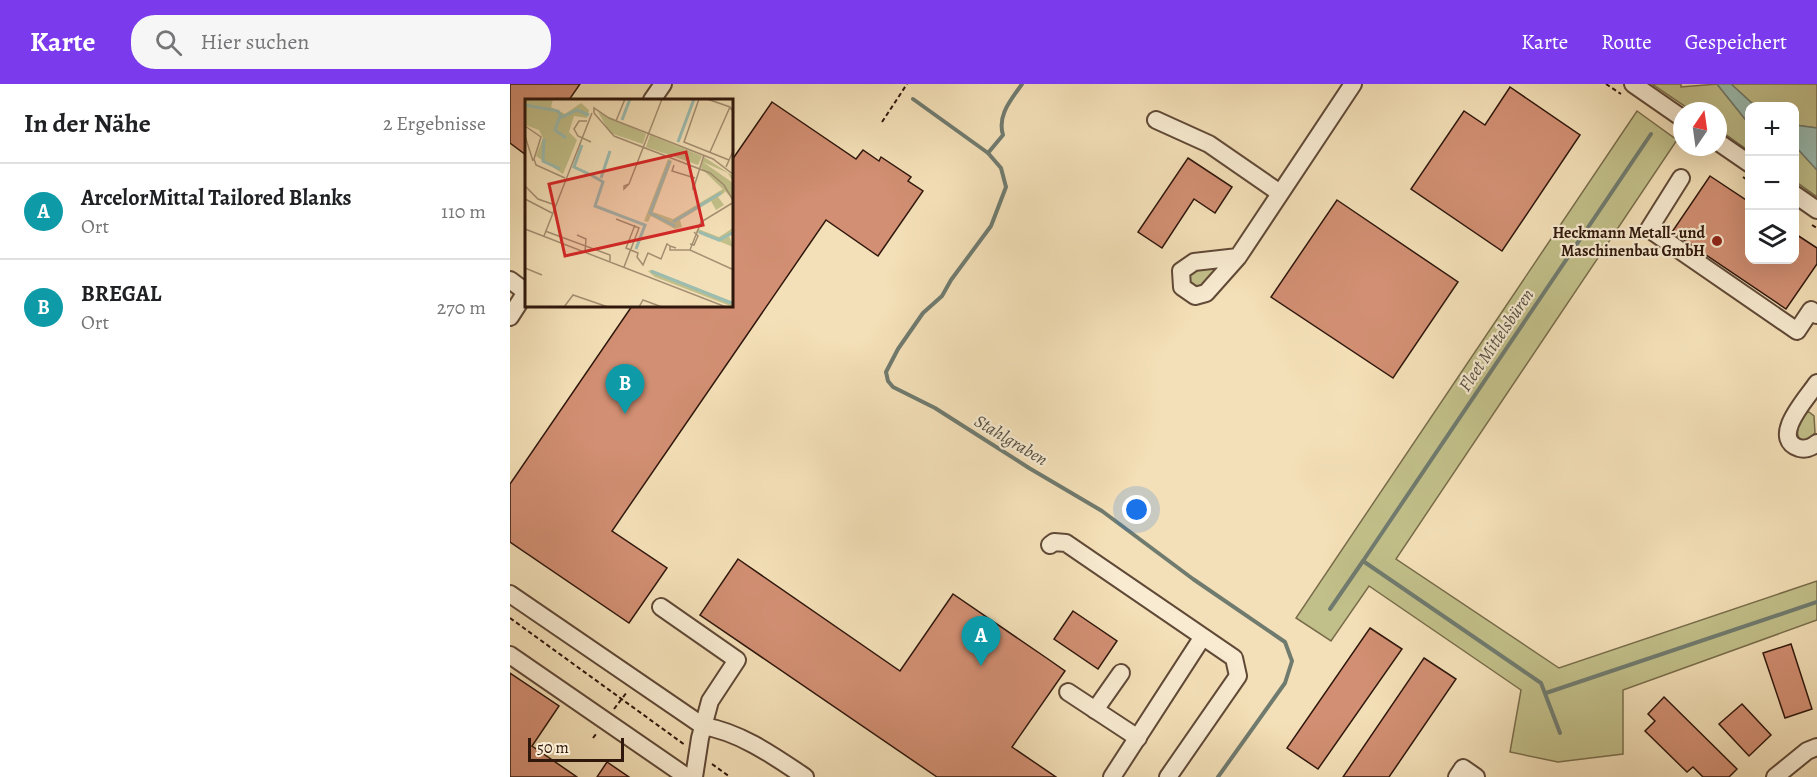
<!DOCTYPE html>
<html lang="de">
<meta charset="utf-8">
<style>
body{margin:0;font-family:Alegreya,serif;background:#f6f6f6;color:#202124}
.controls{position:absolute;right:18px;top:18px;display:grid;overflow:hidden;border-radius:12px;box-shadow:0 6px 24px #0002}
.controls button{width:54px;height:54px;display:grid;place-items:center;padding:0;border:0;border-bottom:2px solid #e0e0e0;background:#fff;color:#202124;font:30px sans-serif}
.compass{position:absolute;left:1163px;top:18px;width:54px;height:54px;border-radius:50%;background:#fff;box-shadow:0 6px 24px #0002;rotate:13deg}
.scale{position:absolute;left:18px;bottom:15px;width:96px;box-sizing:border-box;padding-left:6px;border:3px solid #2f170c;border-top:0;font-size:16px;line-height:21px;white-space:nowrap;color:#2f170c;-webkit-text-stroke:4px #f8ebd1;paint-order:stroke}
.you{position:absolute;left:627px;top:426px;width:21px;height:21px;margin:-15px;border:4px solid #fff;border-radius:50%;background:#1a73e8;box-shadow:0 0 0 9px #1a73e833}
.badge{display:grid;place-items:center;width:39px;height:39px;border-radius:50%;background:#7c3aed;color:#fff;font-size:20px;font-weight:700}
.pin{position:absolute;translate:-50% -50px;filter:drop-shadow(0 2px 3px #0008)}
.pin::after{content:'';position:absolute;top:32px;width:21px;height:18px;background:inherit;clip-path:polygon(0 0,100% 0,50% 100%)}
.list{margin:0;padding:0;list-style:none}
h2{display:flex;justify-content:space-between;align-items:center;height:78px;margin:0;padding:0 24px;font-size:26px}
h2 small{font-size:20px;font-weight:400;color:#757577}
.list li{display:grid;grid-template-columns:39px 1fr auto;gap:18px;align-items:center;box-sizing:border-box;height:96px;padding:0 24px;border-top:2px solid #e0e0e0}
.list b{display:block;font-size:22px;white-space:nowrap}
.list p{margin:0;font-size:20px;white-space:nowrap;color:#757577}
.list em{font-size:20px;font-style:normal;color:#757577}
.icon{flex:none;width:33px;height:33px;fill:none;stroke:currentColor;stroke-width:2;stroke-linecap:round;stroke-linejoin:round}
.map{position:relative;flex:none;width:1307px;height:693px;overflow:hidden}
header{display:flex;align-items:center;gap:36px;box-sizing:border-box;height:84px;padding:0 30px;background:#7c3aed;color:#fff}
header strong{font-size:28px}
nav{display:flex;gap:33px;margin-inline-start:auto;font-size:21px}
.search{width:420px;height:54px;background:#f6f6f6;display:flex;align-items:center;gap:15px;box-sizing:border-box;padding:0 21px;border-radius:24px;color:#757577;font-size:22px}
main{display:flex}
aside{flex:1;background:#fff}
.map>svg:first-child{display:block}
.green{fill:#c2c08a;stroke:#786c4b;stroke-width:1.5}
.water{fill:#9cbdb1;stroke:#707b6f;stroke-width:1.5}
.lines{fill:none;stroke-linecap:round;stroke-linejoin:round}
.stream{stroke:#707b6f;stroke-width:4}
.building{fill:#d28f73;stroke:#2f170c;stroke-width:1.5}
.minor-casing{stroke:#604937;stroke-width:20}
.path{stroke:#2f170c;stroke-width:2;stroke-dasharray:4.5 3;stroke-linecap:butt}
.minor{stroke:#f8ebd1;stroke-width:16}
.poi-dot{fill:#8f2418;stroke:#f8ebd1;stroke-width:2}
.labels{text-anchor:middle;stroke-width:4.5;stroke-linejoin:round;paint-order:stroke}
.poi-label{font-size:16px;font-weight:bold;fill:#2f170c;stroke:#f8ebd1;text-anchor:end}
.water-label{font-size:18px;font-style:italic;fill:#555146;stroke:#f8ebd1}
.inset-river{fill:none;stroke:#9cbdb1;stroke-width:3}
.inset-road{fill:none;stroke:#a59073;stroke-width:1.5}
.view{fill:#d62828;fill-opacity:0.15;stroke:#d62828;stroke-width:3}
.inset-edge{fill:none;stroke:#2f170c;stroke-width:3}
</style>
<header>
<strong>Karte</strong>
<div class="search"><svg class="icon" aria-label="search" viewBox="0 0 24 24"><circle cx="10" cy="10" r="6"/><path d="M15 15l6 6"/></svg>Hier suchen</div>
<nav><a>Karte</a><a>Route</a><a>Gespeichert</a></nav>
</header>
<main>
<aside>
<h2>In der Nähe<small>2 Ergebnisse</small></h2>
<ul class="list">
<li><span class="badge" style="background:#0f9aa8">A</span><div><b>ArcelorMittal Tailored Blanks</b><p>Ort</p></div><em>110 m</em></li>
<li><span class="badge" style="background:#0f9aa8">B</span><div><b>BREGAL</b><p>Ort</p></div><em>270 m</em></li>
</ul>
</aside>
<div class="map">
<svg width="1307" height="693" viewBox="0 0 1307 693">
<rect width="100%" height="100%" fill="#f4e0b8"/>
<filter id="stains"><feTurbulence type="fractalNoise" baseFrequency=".00333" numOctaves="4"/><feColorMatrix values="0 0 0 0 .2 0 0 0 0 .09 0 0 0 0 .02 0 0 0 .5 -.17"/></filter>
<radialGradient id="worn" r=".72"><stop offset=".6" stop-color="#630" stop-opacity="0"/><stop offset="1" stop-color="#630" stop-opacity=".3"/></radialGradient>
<g class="green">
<polygon points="1142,0 1171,0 1171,3 1207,0 1239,40 1239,67 1208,45 1208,27 1182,27"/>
<polygon points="1221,0 1307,0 1307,44 1285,41 1284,22 1245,22"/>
<polygon points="1127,27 1167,56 886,475 1049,584 1307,497 1307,536 1113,606 1113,670 1048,678 1000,668 1011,606 859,502 821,557 786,534"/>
<polygon points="1285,62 1307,86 1307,113 1285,97"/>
<polygon points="702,183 705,188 696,201 687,204 679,198 679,191 683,186"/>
<path d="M1299,328L1304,332L1305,349C1294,366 1278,353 1295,329Z"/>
</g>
<g class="water">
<polygon points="1207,0 1221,0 1245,22 1240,22 1239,40"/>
<polygon points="1285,41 1307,44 1307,86 1285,62"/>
</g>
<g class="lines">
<g class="stream">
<polyline points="403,15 478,69 491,84 496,103 481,142 441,196 432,212 413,229 388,265 376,288 378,297 383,303 425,324 519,384 592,427 683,495 775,558 782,577 775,599 708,693"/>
<path d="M478,69L493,51C487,31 501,16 512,0"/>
<polyline points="820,525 853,477"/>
<polyline points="1036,609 1307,518"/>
<polyline points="1050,649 1031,599 853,477 1141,50"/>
</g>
</g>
<g class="building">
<polygon points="0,0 70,0 59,16 16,16 16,71 0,59"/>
<polygon points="1000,3 1070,51 992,167 901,105 954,27 975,41"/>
<polygon points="262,18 346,75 353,66 369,77 371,73 401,93 398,97 413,107 368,172 316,136 102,447 157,484 119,539 0,458 0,400 122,222 222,222 222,76"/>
<polygon points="678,74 722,103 705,129 684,115 652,164 628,148"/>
<polygon points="1200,92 1239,118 1239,176 1284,176 1284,149 1307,164 1307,180 1276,225 1162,148"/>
<polygon points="827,116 948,198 883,294 761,213"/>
<polygon points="228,475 390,587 443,510 538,575 555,587 502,663 546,693 427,693 190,531"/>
<polygon points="563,527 607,557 588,585 544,555"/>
<polygon points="860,544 892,565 808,685 777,664"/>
<polygon points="1281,560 1302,625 1275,634 1253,569"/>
<polygon points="914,574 946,595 879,693 833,693"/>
<polygon points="0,589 49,622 22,662 67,693 0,693"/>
<polygon points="1154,613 1227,685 1219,693 1193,693 1183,683 1177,688 1135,647 1145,637 1138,630"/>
<polygon points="1232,620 1261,651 1239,672 1209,640"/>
<polygon points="97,678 119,693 87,693"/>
</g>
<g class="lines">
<g class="minor-casing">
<g id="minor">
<polyline points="1123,0 1172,34"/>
<polyline points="142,16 153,0"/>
<polyline points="646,36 699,60 770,109"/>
<polyline points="1208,58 1240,80"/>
<polyline points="1171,94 1139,145 1287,247 1301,226 1307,231"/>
<polyline points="1284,110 1307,126"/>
<polyline points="728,173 684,178 671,187 672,203 685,212 696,209 728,173 843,0"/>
<polyline points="0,196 16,208"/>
<polyline points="0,233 16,208"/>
<path d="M1307,299C1298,313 1259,354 1289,364C1296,366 1302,363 1307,359"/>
<polyline points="540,461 544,458 556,459 724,574 728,592 658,693"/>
<path d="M0,510L193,642C230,648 264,672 295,693"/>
<polyline points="151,523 227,576 200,617 190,654 184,693"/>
<polyline points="0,571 177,693"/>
<polyline points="558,608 628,654"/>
<polyline points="585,626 611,589"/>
<polyline points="602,693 692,554"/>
<polyline points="947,693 953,684 966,693"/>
<polyline points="1265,693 1297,667 1307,663"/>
</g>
</g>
<g class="path">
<polyline points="1096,0 1111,10"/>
<polyline points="372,38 397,0"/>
<polyline points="1188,63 1198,70"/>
<polyline points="1233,93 1240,98"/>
<polyline points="1302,141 1307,144"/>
<polyline points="0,534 175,661"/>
<polyline points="104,625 117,608"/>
<polyline points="83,654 87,649"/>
<polyline points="202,680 220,693"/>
</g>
<use href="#minor" class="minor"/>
</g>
<circle class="poi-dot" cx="1207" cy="157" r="6"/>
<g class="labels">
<g class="poi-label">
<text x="1195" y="154">Heckmann Metall- und<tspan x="1195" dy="18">Maschinenbau GmbH</tspan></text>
</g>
<g class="water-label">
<text transform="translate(986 256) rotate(-56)" y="6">Fleet Mittelsbüren</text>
<text transform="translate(501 356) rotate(31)" y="6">Stahlgraben</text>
</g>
</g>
<g transform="translate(15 15)">
<rect width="208" height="208" fill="#f4e0b8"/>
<path d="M0,0H28L26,8L40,15L56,4L64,11L62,19L49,17L44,33L52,41L38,75L11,57L18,39L14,31L0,26ZM73,13L121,35L118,45L85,34ZM125,36L177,57L173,66L121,48ZM179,58L208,77V83L203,74L178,63L208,84V100L177,70L176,68ZM143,60L147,62L128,113L148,120L198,90L200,93L193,98L199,106L191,111L186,102L155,121L157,128L150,130L126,117L123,123L119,122ZM208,129L204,137L208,148L171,133L173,130L194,138ZM126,171L208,203V208L130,178L123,172Z" fill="#c2c08a"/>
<path class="inset-river" d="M0,6L33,12L37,18L52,11L64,16M35,17L30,31L41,39M97,21L105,0M19,40L18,62L35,70M153,43L169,0M57,46L49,68L64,75M145,62L125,114L150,127M66,76L78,83L70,107L120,126L111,150M76,79L85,52M148,123L196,94M174,133L194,141L209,133M126,172L209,205"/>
<path class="inset-road" d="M174,0L159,43L204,61M182,0L205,8L209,14M69,14L89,37L185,74L199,86L209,103M69,14V9L84,19L188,60L209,76M62,22H54L49,30L53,37L66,43M91,22L100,0M0,27L16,38L9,60L11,66L40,79M0,37L8,62M185,53L205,8M149,66L147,72L170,79M201,68L209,50M104,85L99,90V87L104,85L137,0M168,85V91L179,56M0,87L13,100L30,106M0,100L27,114M91,120L114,129L99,168M110,126L101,149L113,154L112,158L118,166L123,154L136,160L142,145L145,147M0,130L201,208M20,132L85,156V163M52,136L61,140L60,153M19,137L67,14M165,145L169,146L173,137L169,133M151,149L145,147V151H165M165,151L176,123L209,103M165,151L209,171M0,169L17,176M39,208L48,196L83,208M114,208L118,201L137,208"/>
<path class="view" d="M161,53L178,126L40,157L24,85Z"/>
<rect width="208" height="208" class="inset-edge"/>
</g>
<rect width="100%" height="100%" filter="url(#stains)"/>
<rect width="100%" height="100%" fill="url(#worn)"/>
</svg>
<div class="controls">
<button>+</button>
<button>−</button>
<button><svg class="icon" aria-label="layers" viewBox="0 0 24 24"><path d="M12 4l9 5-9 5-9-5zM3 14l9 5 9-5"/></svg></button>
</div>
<svg class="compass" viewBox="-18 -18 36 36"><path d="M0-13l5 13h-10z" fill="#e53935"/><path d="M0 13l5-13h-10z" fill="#757577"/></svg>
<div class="scale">50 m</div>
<div class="you"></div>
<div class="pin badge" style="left:471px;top:582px;background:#0f9aa8">A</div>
<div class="pin badge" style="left:115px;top:330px;background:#0f9aa8">B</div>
</div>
</main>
